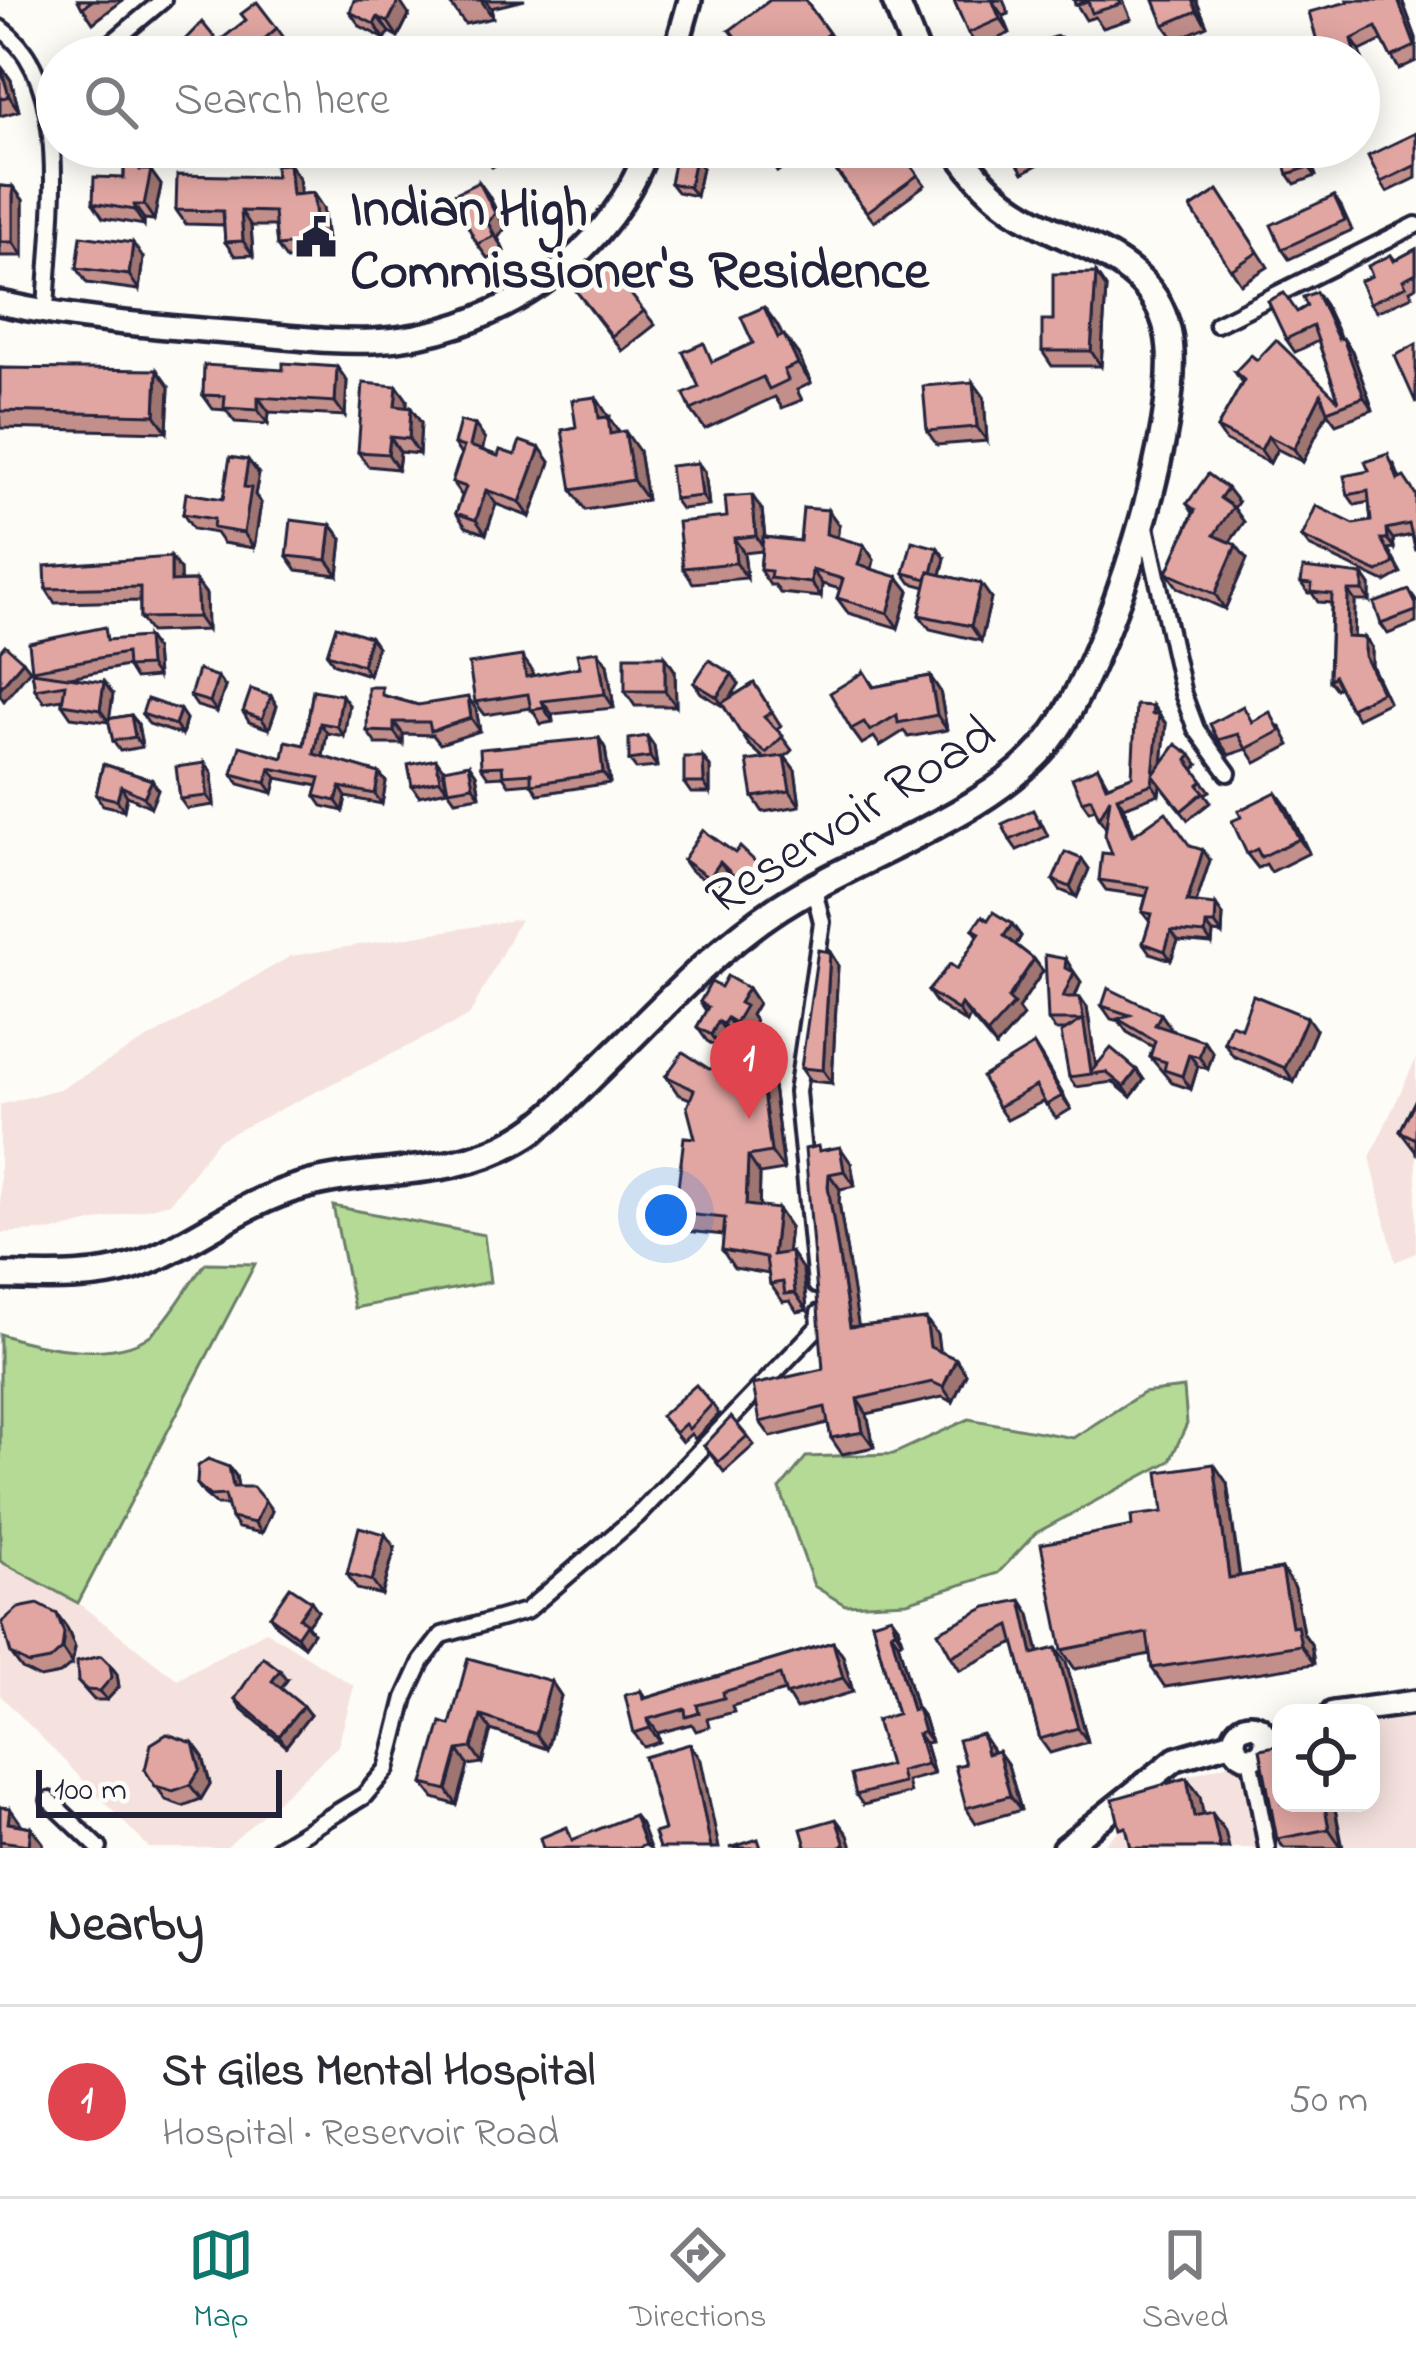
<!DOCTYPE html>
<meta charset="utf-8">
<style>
body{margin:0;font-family:"Indie Flower",sans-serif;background:#f2f2f3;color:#2b2b33}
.controls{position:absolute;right:36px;bottom:36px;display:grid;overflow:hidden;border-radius:24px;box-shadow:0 6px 30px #0003}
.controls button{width:108px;height:108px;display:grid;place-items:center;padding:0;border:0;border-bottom:3px solid #e1e1e2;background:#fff;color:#2b2b33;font:60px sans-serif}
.scale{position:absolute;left:36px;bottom:30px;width:246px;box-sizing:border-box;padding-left:12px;border:6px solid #22223b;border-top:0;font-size:33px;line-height:42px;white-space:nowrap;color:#22223b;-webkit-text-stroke:9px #fdfcf7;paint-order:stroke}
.you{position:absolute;left:666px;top:1215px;width:42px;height:42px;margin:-30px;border:9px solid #fff;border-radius:50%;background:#1a73e8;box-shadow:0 0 0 18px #1a73e833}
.badge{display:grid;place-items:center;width:78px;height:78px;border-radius:50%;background:#0f766e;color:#fff;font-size:39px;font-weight:700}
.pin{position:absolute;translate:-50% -99px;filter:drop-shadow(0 3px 6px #0008)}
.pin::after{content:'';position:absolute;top:63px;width:42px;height:36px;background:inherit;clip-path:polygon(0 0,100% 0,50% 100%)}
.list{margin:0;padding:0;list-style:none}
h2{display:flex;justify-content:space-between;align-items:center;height:156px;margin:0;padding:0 48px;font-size:51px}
h2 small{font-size:39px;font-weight:400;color:#7c7c81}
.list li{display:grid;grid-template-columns:78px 1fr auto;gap:36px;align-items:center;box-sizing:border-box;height:192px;padding:0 48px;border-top:3px solid #e1e1e2}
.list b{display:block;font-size:45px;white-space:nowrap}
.list p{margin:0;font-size:39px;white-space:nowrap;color:#7c7c81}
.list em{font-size:39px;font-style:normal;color:#7c7c81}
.icon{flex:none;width:66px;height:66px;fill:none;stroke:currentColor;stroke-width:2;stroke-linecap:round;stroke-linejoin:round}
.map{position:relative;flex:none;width:1416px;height:1848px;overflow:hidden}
.search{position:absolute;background:#fff;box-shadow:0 6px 30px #0003;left:36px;right:36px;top:36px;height:132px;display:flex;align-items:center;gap:30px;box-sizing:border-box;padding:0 42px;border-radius:66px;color:#7c7c81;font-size:45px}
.sheet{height:348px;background:#fff}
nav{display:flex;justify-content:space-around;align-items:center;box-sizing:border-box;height:168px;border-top:3px solid #e1e1e2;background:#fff;font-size:33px;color:#7c7c81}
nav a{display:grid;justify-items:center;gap:6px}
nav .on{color:#0f766e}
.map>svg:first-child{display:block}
.built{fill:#f5e2de}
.green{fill:#b4da95;stroke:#6b7e68;stroke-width:3}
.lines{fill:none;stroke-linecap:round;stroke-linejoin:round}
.minor-casing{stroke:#22223b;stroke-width:22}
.primary-casing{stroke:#22223b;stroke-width:30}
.trunk-casing{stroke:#22223b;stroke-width:33}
.minor{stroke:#fdfcf7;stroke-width:14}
.primary{stroke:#fdfcf7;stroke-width:21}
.trunk{stroke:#fdfcf7;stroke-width:24}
.wall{fill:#c28f8b;stroke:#22223b;stroke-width:3}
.shaded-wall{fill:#9e7471;stroke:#22223b;stroke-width:3}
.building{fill:#e1a6a2;stroke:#22223b;stroke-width:3}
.labels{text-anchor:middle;stroke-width:10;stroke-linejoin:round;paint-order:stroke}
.poi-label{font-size:54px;font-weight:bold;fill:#22223b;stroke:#fdfcf7;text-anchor:start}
.street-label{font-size:54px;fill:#22223b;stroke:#fdfcf7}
</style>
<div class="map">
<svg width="1416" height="1848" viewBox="0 0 1416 1848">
<rect width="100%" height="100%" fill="#fdfcf7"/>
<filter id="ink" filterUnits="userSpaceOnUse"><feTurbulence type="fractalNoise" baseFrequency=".00833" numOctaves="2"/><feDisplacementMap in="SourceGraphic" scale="24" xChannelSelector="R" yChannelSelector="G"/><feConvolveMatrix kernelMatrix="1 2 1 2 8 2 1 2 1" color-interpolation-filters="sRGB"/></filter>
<g filter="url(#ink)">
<g class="built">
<polygon points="520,919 469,1016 218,1140 170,1203 59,1230 0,1233 0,1105 62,1088 291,956"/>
<polygon points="1416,1059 1416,1253 1395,1262 1370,1157"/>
<polygon points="0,1561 78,1603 177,1679 266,1631 354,1686 338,1746 226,1848 149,1848 0,1695"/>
<polygon points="1390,1718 1416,1719 1416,1848 1100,1848 1173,1780 1281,1749 1281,1803 1371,1803 1371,1723"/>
</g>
<g class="green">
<polygon points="333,1206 484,1235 490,1282 354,1308"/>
<path d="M206,1263L255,1264L78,1603L0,1561V1334C39,1348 121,1364 155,1331C174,1313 188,1284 206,1263Z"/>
<polygon points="1184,1388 1187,1424 1170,1461 1036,1533 998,1573 907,1602 845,1605 814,1586 780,1489 806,1457 893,1454 969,1419 1073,1438 1143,1393"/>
</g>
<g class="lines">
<g class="minor-casing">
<g id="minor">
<path d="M0,28C77,82 48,230 46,314"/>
<polyline points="95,57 163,0"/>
<polyline points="1031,57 1057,46"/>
<polyline points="1217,324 1416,225"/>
<polyline points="1145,522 1183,694 1196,729 1228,773"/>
<polyline points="813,886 822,922 797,1092 816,1285"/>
<polyline points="1250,1757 1267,1848"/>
<polyline points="49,1800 99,1848"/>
<polyline points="279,1848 364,1796 387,1769 405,1698 422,1661 442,1635 526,1611 638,1515 820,1325 819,1313"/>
</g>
</g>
<g class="primary-casing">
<g id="primary">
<polyline points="674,57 690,0"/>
<path d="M0,303C76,320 150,326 227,332C275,335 325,343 373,341C491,336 609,260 648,147"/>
<polyline points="1333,1713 1416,1702"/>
<circle cx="1250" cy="1741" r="16"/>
<polyline points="1064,1848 1176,1759 1233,1742"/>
</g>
</g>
<g class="trunk-casing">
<g id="trunk">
<polyline points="895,0 918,57"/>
<path d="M0,1276C44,1277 93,1280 135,1266C190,1247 239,1203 302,1186C375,1165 450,1180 519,1139C549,1122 574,1093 599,1069C658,1012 711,952 780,907C861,854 994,814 1051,738C1105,666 1187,418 1168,332C1153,259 1077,247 1023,215C993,197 974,175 955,147"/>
</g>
</g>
<use href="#minor" class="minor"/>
<use href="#primary" class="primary"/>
<use href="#trunk" class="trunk"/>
</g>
<g class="wall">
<polygon points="78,0 123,0 93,23"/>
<polygon points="450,0 525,0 491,8 493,18 465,24 451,5"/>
<polygon points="805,0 836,43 817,57 730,30"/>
<polygon points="954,0 1003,0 1009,14 1003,16 1010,33 978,47 968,33"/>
<polygon points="1074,0 1123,0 1131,19 1103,28 1095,17 1086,20"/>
<polygon points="1154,0 1196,0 1207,26 1175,40 1164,25"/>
<polygon points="1402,0 1416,38 1416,61 1399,69 1383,40 1360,51 1371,93 1359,95 1359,57 1321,56"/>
<polygon points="350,12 409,15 398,37 389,32 385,39 360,26"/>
<polygon points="277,28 287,42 271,57 168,57"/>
<polygon points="0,65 11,80 19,111 0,116"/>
<polygon points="1416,133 1416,178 1387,192 1381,182"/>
<polygon points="82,147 159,147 158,156 152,156 151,171 161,185 154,220 144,219 144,225 103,218 93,203 124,178 124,160 85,151"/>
<polygon points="477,147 515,147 518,152 492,167"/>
<polygon points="761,147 810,147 777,172"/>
<polygon points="818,147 897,147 925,185 874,222"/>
<polygon points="1008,147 1058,147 1060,152 1023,173"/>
<polygon points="1302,148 1309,158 1316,176 1295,184 1288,174"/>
<polygon points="289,164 299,178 300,194 323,208 329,257 287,260 277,246 275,226 251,226 253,255 235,256 225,242 224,225 186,224 176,210 276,177"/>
<polygon points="702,168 696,196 677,192 670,183"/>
<polygon points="479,182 489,196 505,228 498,238 504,251 488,259 477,244"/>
<polygon points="0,186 13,187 23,200 23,256 0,256"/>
<polygon points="1218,190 1268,267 1241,284 1191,208"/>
<polygon points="1334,196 1341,206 1352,230 1289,259 1282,249"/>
<polygon points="1416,249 1416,287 1410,290 1412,296 1377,312 1370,303 1372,276 1391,255 1395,260"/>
<polygon points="143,258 139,290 87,283 77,268"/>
<polygon points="1096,273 1106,288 1101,366 1052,366 1042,351 1053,320"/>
<polygon points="577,292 644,311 655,325 622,351"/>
<polygon points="1316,292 1325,305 1341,339 1352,351 1373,410 1336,424 1327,412 1303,462 1277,449 1270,463 1226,441 1217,428 1242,383 1235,372 1339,401 1318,341 1295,352 1286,339 1297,312 1307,306"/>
<polygon points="778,326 782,336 798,354 811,383 797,390 802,400 782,408 775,397 705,429 691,410 699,387 716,360 753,343"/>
<polygon points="337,367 347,381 345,416 269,412 268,424 235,422 226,410 213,409 203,395 283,370"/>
<polygon points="0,368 169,387 167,432 0,428"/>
<polygon points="973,382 984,397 987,441 937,445 927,431"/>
<polygon points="397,386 407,400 407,408 411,408 421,423 419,454 400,452 398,469 368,466 358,452"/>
<polygon points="610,416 610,420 619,432 639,451 647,500 585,510 572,490 576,427"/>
<polygon points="475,425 485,439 482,450 498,456 515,455 540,448 550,462 530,517 496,504 486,534 466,527 456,513 462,496 452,482 461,455 454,444"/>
<polygon points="248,460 259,474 255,495 261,503 254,548 223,543 216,533 193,529 183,514 223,499"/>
<polygon points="1394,464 1400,479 1412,535 1393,539 1394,548 1388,549 1401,573 1385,582 1309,546 1302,537 1371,521 1369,502 1355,505 1348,495 1369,471"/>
<polygon points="705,472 709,506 681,509 674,499"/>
<polygon points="1238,502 1234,508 1244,522 1230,542 1247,559 1225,609 1178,588 1167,573 1193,513 1187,504"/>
<polygon points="762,510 765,537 800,541 839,525 837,538 864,545 874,560 872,569 909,591 898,628 848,613 837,598 840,589 822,584 821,597 780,593 775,585 770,585 760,570 762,551 744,553 747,578 693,583 683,568 727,517"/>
<polygon points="331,525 342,539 338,575 297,570 287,556"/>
<polygon points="945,558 941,575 981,584 991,598 981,641 930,629 919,615 926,587 911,583 904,573"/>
<polygon points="180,570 180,581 196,581 206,594 207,630 150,632 140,618 140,601 55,603 46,589"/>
<polygon points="1363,575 1370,585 1370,601 1355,601 1354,637 1365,638 1372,647 1372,666 1389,702 1357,718 1339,687 1336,689 1329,680 1331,603 1318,602 1312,593 1308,593 1301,583"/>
<polygon points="1409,590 1416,600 1416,623 1388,634 1381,624"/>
<polygon points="147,637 155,649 157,677 135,679 127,666 70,677 113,694 109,719 131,715 138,724 142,747 120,751 113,741 109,722 71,717 62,704 62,699 44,702 35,689 32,670 113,640"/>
<polygon points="370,637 377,647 369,675 334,664 327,654"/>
<polygon points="665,656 675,671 676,706 635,706 625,691"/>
<polygon points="607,664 614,708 552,714 553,722 541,724 531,708 485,715 475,702 532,670 533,676"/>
<polygon points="864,672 874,687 930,676 940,691 947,730 908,737 904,731 880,746 874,737 862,744 851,729"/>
<polygon points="732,674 739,684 730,698 754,683 781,726 776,729 792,750 785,757 795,770 800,806 763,812 753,797 765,759 749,745 724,707 701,693 694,683"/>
<polygon points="225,687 217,712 197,706 190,696"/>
<polygon points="313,690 349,705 344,736 327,733 323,757 379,773 386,782 382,804 346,797 343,811 322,806 315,796 318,786 277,778 273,793 239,784 232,774 283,758 304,745"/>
<polygon points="271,696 277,706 269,729 249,722 243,712"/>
<polygon points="389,697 418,705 476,709 480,731 440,744 433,735 403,734 403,744 376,744 367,731"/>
<polygon points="1153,706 1166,724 1162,762 1198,765 1194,770 1210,791 1205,794 1211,802 1188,820 1160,785 1159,794 1124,807 1134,834 1190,846 1210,860 1196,903 1223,915 1222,934 1213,933 1212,944 1178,941 1171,960 1150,953 1143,943 1150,922 1142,912 1146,896 1106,890 1099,880 1112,854 1106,828 1095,809 1089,811 1082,801 1098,767 1108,785 1132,776"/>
<polygon points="180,710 186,719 182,735 149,724 142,714"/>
<polygon points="1254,721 1280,726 1290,745 1256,763 1247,749 1229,755 1218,740"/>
<polygon points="647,736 654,746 657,767 636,769 629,760"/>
<polygon points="599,738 605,748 610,783 538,794 531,783 509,785 503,776 488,777 481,767"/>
<polygon points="703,757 710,767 710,793 691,793 684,783"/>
<polygon points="205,763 212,773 214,805 187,809 180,799"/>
<polygon points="103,764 152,780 158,790 151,807 127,796 124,810 103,805 96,795"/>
<polygon points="469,764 476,774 480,796 455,800 448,790"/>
<polygon points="443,769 447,790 419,796 412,786"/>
<polygon points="1287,807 1309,853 1271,872 1266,864 1258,868 1247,854"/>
<polygon points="1040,820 1048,836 1017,850 1010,840"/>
<polygon points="735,853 762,868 769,878 751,896 727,872 716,888 690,870 683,860"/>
<polygon points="1082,859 1089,869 1077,897 1060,890 1053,880"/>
<polygon points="988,920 1012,924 1021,936 1016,945 1034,959 1043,971 1018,1009 1023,1016 996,1047 970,1016 967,1023 937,1004 928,991 957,969 978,936 973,929"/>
<polygon points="830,952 838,965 832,1083 810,1081 801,1068"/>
<polygon points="1072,969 1081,982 1075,997 1087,1007 1096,1067 1137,1070 1144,1080 1131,1097 1113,1082 1076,1087 1069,1077 1067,1030 1055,1030 1048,1020"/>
<polygon points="721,987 748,988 758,1003 751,1015 755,1021 746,1037 737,1032 733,1038 729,1036 721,1050 707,1041 697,1027 706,1011 700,1002"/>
<polygon points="1102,1006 1161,1014 1170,1027 1168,1029 1204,1041 1213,1053 1208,1069 1198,1066 1191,1089 1172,1083 1150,1057 1153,1047 1127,1032 1119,1021 1111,1019"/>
<polygon points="1241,1028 1316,1030 1294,1082 1233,1056 1224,1042"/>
<polygon points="1034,1045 1071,1109 1056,1118 1044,1101 1007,1120 998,1107"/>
<polygon points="759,1062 772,1079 784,1170 760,1174 759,1207 790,1227 787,1253 803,1270 807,1310 797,1312 790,1301 783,1302 770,1284 769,1274 734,1268 722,1250 724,1235 687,1231 675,1213 695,1138 690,1099 678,1094 666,1076"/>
<polygon points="1416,1099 1416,1152 1400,1131"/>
<polygon points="822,1151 851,1163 855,1186 840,1189 839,1202 858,1326 937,1334 939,1351 956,1359 966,1374 953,1402 942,1397 867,1414 874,1447 842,1454 831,1438 828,1423 771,1437 760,1422 823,1369"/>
<polygon points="712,1404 719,1414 695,1439 691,1434 682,1442 661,1416"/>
<polygon points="747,1436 754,1445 724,1472 704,1446"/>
<polygon points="229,1467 236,1476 238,1487 265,1501 272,1511 262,1533 238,1528 231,1518 228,1505 217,1505 204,1494 197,1484"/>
<polygon points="1227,1483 1240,1576 1282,1569 1295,1588 1303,1633 1311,1644 1314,1664 1165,1687 1152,1668 1150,1654 1075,1669 1062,1650 1132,1526"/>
<polygon points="395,1548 382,1595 357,1589 347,1574"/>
<polygon points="311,1601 318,1611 307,1625 313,1633 304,1646 277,1626 270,1616"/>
<polygon points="57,1614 67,1628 75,1648 72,1664 60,1674 40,1678 22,1669 11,1654"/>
<polygon points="1030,1614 1039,1653 1066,1662 1088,1742 1050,1753 1040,1739 1015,1643 960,1670 951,1656"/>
<polygon points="872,1622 898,1626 902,1641 898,1642 916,1708 924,1718 931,1742 925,1743 934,1774 907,1781 910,1793 863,1805 856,1795 889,1765 897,1714"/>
<polygon points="833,1642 843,1656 853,1692 796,1709 785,1691 732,1706 734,1712 707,1719 709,1727 696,1731 692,1724 658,1733 660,1742 644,1747 634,1733 641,1691 646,1698"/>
<polygon points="110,1665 117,1674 119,1687 107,1700 94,1700 78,1682"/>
<polygon points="287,1680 281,1688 310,1715 286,1746 242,1709 235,1699"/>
<polygon points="551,1681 561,1696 547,1749 491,1730 482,1763 468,1765 457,1805 434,1798 423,1784 450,1725"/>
<polygon points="193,1743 203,1757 210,1784 201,1799 183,1806 166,1800 145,1770"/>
<polygon points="992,1749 993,1752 998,1751 1008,1765 1021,1810 976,1823 966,1808 965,1764"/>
<polygon points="1281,1803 1334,1803 1343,1848 1284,1848 1277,1839"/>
<polygon points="0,1807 22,1825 31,1827 43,1843 43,1848 0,1848"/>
</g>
<g class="shaded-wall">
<polygon points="399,0 409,15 398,37 388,22"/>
<polygon points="481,0 485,0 491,8 493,18"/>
<polygon points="1192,0 1196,0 1207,26 1197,11"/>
<polygon points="1398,0 1402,0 1416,38 1416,47"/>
<polygon points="993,2 1003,16 1010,33 1000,19"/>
<polygon points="378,17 389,32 385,39 374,24"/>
<polygon points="1352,39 1360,51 1371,93 1362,81 1359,68 1359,57 1356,57"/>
<polygon points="0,65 11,80 19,111 9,96"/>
<polygon points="142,147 146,147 152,156 151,171 161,185 154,220 144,205 140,170"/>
<polygon points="1302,148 1309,158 1316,176 1309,167"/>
<polygon points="695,158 702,168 696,196 689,187"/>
<polygon points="289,164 299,178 302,209 292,195"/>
<polygon points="479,182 489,196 505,228 498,238 504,251 488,223"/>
<polygon points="13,187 23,200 23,256 13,242"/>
<polygon points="313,193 323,208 329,257 319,242"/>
<polygon points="134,205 144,219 144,225 134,210"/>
<polygon points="241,211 251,226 253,255 243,241"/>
<polygon points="133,243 143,258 139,290 129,275"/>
<polygon points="1096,273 1106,288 1101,366 1091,351"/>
<polygon points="1316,292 1325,305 1347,352 1338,339"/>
<polygon points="764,307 778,326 792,357 778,338"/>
<polygon points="784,335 798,354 811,383 798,364"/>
<polygon points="1343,338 1352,351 1373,410 1364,397"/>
<polygon points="337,367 347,381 345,416 335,402"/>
<polygon points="157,370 169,387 167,432 155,415"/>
<polygon points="973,382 984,397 987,441 977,427"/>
<polygon points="397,386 407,400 406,421 395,406"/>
<polygon points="1321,394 1330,407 1303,462 1294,449"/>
<polygon points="258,397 269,412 268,424 258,410"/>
<polygon points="596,397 621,436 624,453 599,418"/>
<polygon points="411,408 421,423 419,454 409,439"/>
<polygon points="475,425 485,439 480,460 470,446"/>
<polygon points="625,431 639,451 647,500 633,480"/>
<polygon points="1268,436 1277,449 1270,463 1261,450"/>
<polygon points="390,437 400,452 398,469 388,454"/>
<polygon points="540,448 550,462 530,517 520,502"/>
<polygon points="248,460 259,474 255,495 261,503 254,548 244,533 244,487"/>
<polygon points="698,463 705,472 709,506 702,496"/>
<polygon points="1227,488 1238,502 1234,508 1244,522 1224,550 1214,535 1220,498"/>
<polygon points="486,490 496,504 486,534 476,520"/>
<polygon points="752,495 762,510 766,551 756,536"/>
<polygon points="828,510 839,525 836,549 826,534"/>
<polygon points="331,525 342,539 338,575 327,560"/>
<polygon points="1386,529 1393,539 1394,548 1387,539"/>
<polygon points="734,538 744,553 747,578 736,563"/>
<polygon points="864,545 874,560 868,580 858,565"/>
<polygon points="1236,545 1247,559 1225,609 1215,594"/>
<polygon points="938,548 945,558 937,590 930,580"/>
<polygon points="171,557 180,570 181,595 171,582"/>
<polygon points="812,570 822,584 821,597 811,583"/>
<polygon points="1363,575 1370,585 1370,601 1363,591"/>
<polygon points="898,577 909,591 898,628 888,613"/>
<polygon points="196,581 206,594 207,630 198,617"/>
<polygon points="981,584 991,598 981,641 971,626"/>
<polygon points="1348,591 1355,601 1354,647 1347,637"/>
<polygon points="147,637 155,649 157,677 149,666"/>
<polygon points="370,637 377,647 369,675 362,665"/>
<polygon points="1365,638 1372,647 1372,666 1389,702 1365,656"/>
<polygon points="598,651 607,664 614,708 605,694"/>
<polygon points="522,656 532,670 535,691 526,677"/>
<polygon points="665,656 675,671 676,706 665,691"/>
<polygon points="23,661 30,670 4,701 0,695 0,688"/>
<polygon points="732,674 739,684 724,707 717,697"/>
<polygon points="930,676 940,691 947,730 937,715"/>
<polygon points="218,677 225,687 217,712 210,702"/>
<polygon points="104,682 113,694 109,722 100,710"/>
<polygon points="342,695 349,705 344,736 337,726"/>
<polygon points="271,696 277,706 269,729 262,719"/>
<polygon points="468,697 476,709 480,731 471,718"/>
<polygon points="542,701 552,714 553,722 544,708"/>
<polygon points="1153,706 1166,724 1160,784 1153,775"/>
<polygon points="180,710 186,719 182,735 175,725"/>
<polygon points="131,715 138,724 142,747 135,737"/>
<polygon points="394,722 403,734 403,744 394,732"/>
<polygon points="320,723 327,733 321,764 314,754"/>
<polygon points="647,736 654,746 657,767 650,757"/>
<polygon points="599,738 605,748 610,783 603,773"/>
<polygon points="1191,755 1198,765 1194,770 1187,760"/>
<polygon points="784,756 795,770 800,806 790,791"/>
<polygon points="703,757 710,767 710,793 704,783"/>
<polygon points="436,759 443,769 447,790 440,780"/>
<polygon points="205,763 212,773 214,805 207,796"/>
<polygon points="469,764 476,774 480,796 473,786"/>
<polygon points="270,768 277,778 273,793 266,783"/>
<polygon points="379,773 386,782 382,804 375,794"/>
<polygon points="1153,775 1160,785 1159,794 1152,784"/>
<polygon points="152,780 158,790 151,807 144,797"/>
<polygon points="121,786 127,796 124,810 117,800"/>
<polygon points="340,787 346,797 343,811 336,801"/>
<polygon points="1276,792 1287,807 1309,853 1299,839"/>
<polygon points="1117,797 1124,807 1138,846 1132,836"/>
<polygon points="1110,798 1106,828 1099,818"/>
<polygon points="1203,850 1210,860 1193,912 1187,902"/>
<polygon points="1082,859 1089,869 1077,897 1070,887"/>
<polygon points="720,862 727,872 716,888 709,878"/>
<polygon points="1216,905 1223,915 1222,934 1215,924"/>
<polygon points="1012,924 1021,936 1013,949 1004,936"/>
<polygon points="1206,924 1213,933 1212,944 1205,934"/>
<polygon points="1171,931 1178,941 1171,960 1165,951"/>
<polygon points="830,952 838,965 832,1083 823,1070"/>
<polygon points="1034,959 1043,971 1018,1009 1023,1016 996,1047 987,1034"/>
<polygon points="1066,959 1072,969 1072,978 1074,972 1081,982 1070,1007 1063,997"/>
<polygon points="748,988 758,1003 751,1015 755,1021 746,1037 735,1023 739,1003"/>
<polygon points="1080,997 1087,1007 1097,1074 1091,1072"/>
<polygon points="961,1004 970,1016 967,1023 958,1010"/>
<polygon points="1161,1014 1170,1027 1164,1038 1155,1025"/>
<polygon points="1307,1017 1316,1030 1294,1082 1285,1068"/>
<polygon points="727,1018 737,1032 733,1038 723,1024"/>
<polygon points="718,1021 729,1036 721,1050 711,1035"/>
<polygon points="1204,1041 1213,1053 1208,1069 1199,1057"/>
<polygon points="1034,1045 1043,1059 1071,1109 1062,1096"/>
<polygon points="1189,1054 1198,1066 1191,1089 1182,1076"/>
<polygon points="759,1062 772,1079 784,1170 771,1152"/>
<polygon points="1137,1070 1144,1080 1131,1097 1124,1087"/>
<polygon points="840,1147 851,1163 855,1186 844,1171"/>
<polygon points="748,1156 760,1174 759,1223 746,1205"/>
<polygon points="829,1174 840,1189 839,1202 861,1342 850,1327 828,1187"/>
<polygon points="778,1209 790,1227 785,1273 773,1255"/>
<polygon points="791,1252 803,1270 807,1310 795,1293"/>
<polygon points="926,1319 937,1334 941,1362 930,1347"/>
<polygon points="956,1359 966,1374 953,1402 943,1387"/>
<polygon points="857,1399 867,1414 874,1447 863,1432"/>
<polygon points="1214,1464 1227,1483 1242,1597 1229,1578"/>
<polygon points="229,1467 236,1476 240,1497 233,1487"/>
<polygon points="265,1501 272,1511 262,1533 255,1523"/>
<polygon points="385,1534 395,1548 382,1595 372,1581"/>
<polygon points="1282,1569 1295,1588 1303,1633 1311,1644 1314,1664 1301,1645 1292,1626"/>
<polygon points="1021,1600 1030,1614 1042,1668 1033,1654"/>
<polygon points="311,1601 318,1611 307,1625 313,1633 304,1646 297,1636 299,1618"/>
<polygon points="57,1614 67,1628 75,1648 72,1664 62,1649"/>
<polygon points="891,1616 898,1626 902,1641 896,1631"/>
<polygon points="891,1632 898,1642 919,1719 912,1710"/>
<polygon points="833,1642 843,1656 853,1692 843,1678"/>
<polygon points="1056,1648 1066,1662 1088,1742 1078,1728"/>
<polygon points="110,1665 117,1674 119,1687 107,1700 100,1691"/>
<polygon points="280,1670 287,1680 279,1691 272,1681"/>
<polygon points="551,1681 561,1696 547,1749 536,1734"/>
<polygon points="303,1706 310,1715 286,1746 279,1736"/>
<polygon points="917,1708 924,1718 931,1742 924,1732"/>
<polygon points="481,1716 491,1730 482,1763 472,1748"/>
<polygon points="648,1719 658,1733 660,1742 650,1728"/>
<polygon points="918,1734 925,1743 934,1774 927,1764"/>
<polygon points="982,1734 992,1749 997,1768 987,1754"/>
<polygon points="193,1743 203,1757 210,1784 201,1799 190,1785"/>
<polygon points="690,1744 701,1760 719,1848 711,1848"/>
<polygon points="458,1750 468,1765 457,1805 447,1790"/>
<polygon points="998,1751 1008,1765 1021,1810 1010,1796"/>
<polygon points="1187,1778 1200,1796 1207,1835 1194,1817"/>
<polygon points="1324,1803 1334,1803 1342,1848 1329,1829"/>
<polygon points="10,1808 22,1825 8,1823"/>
<polygon points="1212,1813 1225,1831 1229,1848 1220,1848"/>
<polygon points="634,1815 641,1824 650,1848 645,1845"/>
<polygon points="836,1819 848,1835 852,1848 847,1848 845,1845"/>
<polygon points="31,1827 43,1843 43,1848 31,1848 29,1845"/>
</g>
<g class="building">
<polygon points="78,0 93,0 82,8"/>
<polygon points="354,0 399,0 388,22 378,17 374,24 350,12"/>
<polygon points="450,0 472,0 451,5"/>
<polygon points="770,0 805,0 829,33 810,47 817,57 750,57 730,30"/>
<polygon points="954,0 997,0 993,2 1000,19 968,33"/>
<polygon points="1074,0 1119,0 1121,4 1092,13 1088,1 1075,5"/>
<polygon points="1154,0 1192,0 1197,11 1164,25"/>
<polygon points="1347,0 1398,0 1415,46 1391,57 1376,27 1352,39 1356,57 1311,57 1321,56 1309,12 1348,2"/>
<polygon points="257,2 277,28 244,57 168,57 202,22 218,42 246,20 241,14"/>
<polygon points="147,46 156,57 136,57"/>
<polygon points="0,65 9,96 0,99"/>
<polygon points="1416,133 1416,165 1381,182 1368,156"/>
<polygon points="122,147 142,147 140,170 151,170 144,205 134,205 134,210 93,203 94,177 124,178 125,148"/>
<polygon points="761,147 790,147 770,162"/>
<polygon points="819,147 897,147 918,175 867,212"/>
<polygon points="1008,147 1032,147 1013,159"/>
<polygon points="1302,148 1309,167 1288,174 1282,155"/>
<polygon points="676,154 695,158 689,187 670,183"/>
<polygon points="289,164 292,195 313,193 319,242 277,246 274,212 241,211 243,241 225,242 223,211 176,210 177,175 276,177 275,165"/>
<polygon points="479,182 495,213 488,223 494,236 477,244 452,195"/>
<polygon points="0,186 13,187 13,242 0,242"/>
<polygon points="1218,190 1258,252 1231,270 1191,208"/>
<polygon points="1334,196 1345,220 1282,249 1271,225"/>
<polygon points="81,236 133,243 129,275 77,268"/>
<polygon points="1416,249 1416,273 1403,280 1406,286 1370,303 1360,281 1372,276 1368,266 1391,255 1394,261"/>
<polygon points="609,266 644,311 612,336 577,292"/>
<polygon points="1096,273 1091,351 1042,351 1042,320 1053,320 1053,274"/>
<polygon points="1316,292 1338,339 1343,338 1364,397 1327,411 1321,394 1294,449 1268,436 1261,450 1217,428 1244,380 1235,372 1251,355 1257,360 1276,340 1339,401 1313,326 1286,339 1268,301 1284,293 1297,312 1307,306 1303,297"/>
<polygon points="764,307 778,338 784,335 798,364 784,370 788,380 769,389 763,377 691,410 684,394 699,387 683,352 704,343 712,362 753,343 741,317"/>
<polygon points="1416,344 1416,403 1395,356"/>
<polygon points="283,363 337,367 335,402 258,397 258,410 224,408 225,396 203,395 204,365 283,370"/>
<polygon points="0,368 157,370 155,415 0,411"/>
<polygon points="973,382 977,427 927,431 923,386"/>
<polygon points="363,383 397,386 395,406 411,408 409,439 390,437 388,454 358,452"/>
<polygon points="596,397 599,418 608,417 610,434 625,431 633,480 572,490 562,430 576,427 572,400"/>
<polygon points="460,421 475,425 470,446 498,456 500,450 515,455 520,441 540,448 520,502 486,490 476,520 456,513 466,487 452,482 464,447 454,444"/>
<polygon points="1388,454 1398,480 1404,477 1416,495 1416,551 1409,524 1386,529 1387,539 1381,539 1394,563 1378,572 1302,537 1316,506 1354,524 1371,521 1368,491 1348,495 1344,476 1369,471 1365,462"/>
<polygon points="230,457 248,460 244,487 251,488 244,533 213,528 214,519 183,514 186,493 223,499"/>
<polygon points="698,463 702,496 674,499 670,466"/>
<polygon points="1208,474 1227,488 1220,498 1233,507 1214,535 1236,545 1215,594 1167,573 1195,510 1187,504"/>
<polygon points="752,495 756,536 734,538 736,563 683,568 678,522 727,517 725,497"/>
<polygon points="803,508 828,510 826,534 864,545 858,565 898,577 888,613 837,598 843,579 812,570 811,583 770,578 771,571 760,570 763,537 800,541"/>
<polygon points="291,520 331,525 327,560 287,556"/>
<polygon points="912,541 938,548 932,573 929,572 927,579 904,573"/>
<polygon points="171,557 171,582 196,581 198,617 140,618 140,587 46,589 45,566"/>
<polygon points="1303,568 1363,575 1363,591 1348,591 1347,637 1365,638 1365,656 1382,692 1350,708 1334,676 1329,680 1332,594 1311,592 1312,584 1301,583"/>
<polygon points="929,572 981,584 971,626 919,615"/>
<polygon points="1409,590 1416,604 1416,611 1381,624 1374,603"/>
<polygon points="336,626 370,637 362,665 327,654"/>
<polygon points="105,627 107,640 147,637 149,666 127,667 126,653 32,670 29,643"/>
<polygon points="5,645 23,661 0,688 0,651"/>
<polygon points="598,651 605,694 542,701 544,708 531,710 528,694 475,702 469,664 522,656 526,677 580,667 577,654"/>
<rect x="625" y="656" width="40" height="35"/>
<polygon points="709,660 732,674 717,697 694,683"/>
<polygon points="198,670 218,677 210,702 190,696"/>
<polygon points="32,672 104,682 100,710 62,704 65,684 35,689"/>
<polygon points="864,672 873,687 930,676 937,715 898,723 897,715 870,731 864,722 851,729 830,693"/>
<polygon points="754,683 772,712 764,717 783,736 766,753 740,732 722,703"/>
<polygon points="368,687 382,687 382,695 418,705 468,697 471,718 431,731 429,722 394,722 394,732 367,731"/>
<polygon points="251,689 271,696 262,719 243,712"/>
<polygon points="313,690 342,695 337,726 320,723 314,754 379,773 375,794 340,787 336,801 315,796 320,778 270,768 266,783 232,774 240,746 283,758 286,741 304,745"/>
<polygon points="147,699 180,710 175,725 142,714"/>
<polygon points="1136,705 1153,706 1152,714 1159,714 1153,775 1176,744 1191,755 1187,760 1203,781 1198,785 1204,792 1181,811 1153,775 1152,784 1117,797 1132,836 1166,812 1190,846 1203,850 1187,902 1216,905 1215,924 1206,924 1205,934 1171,931 1165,951 1143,943 1152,914 1142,912 1149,887 1099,880 1102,853 1112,854 1105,835 1110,798 1099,818 1091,798 1082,801 1072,778 1098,767 1106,786 1132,776"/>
<polygon points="1243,706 1252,722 1270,712 1280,731 1246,749 1238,734 1218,740 1210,724"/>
<polygon points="131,715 135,737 113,741 108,719"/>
<polygon points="647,736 650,757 629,760 629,739"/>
<polygon points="599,738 603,773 531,784 531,773 503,775 502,766 481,767 480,749"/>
<polygon points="784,756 790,791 753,797 747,761"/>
<polygon points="684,757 703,757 704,783 684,783"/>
<polygon points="436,759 440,780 412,786 408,765"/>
<polygon points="205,763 207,796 180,799 176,767"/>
<polygon points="103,764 152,780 144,797 121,786 117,800 96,795"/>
<polygon points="469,764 473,786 448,790 444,769"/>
<polygon points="1276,792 1299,839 1261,857 1257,849 1247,854 1232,821 1241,817 1238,811"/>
<polygon points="1033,810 1041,826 1010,840 1002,824"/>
<polygon points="703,830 735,853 740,847 762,868 744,886 720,862 709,878 683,860"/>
<polygon points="1065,852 1082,859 1070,887 1053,880"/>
<polygon points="993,912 1012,924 1004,936 1034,959 1008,998 1014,1004 987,1034 961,1004 958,1010 928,991 950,964 957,969 980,933 973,929 982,916 988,920"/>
<polygon points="818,950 830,952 823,1070 801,1068"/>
<polygon points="1045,955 1066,959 1065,968 1074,972 1063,997 1080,997 1091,1072 1111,1048 1137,1070 1124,1087 1106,1072 1069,1077 1061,1033 1082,1020 1048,1020"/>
<polygon points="727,976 748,988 739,1003 745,1006 735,1023 727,1018 723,1024 718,1021 711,1035 697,1027 708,1007 700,1002 711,982 721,987"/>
<polygon points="1108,988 1161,1014 1155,1025 1204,1041 1199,1057 1189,1054 1182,1076 1164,1070 1166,1062 1150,1057 1155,1041 1118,1019 1130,1015 1102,1006"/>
<polygon points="1253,995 1307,1017 1285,1068 1224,1042 1231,1024 1241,1028"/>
<polygon points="1034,1045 1062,1096 1046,1105 1036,1086 998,1107 982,1077"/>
<polygon points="683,1052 709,1069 759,1062 771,1152 748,1156 746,1205 778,1209 773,1255 791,1252 795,1293 785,1294 783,1282 770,1284 766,1258 722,1250 725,1218 675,1213 684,1137 695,1138 687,1107 694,1090 666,1076"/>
<polygon points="1416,1099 1416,1139 1400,1131"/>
<polygon points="818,1146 819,1151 840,1147 844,1171 829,1174 828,1187 850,1327 926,1319 930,1347 956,1359 943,1387 932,1382 857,1399 863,1432 831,1438 825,1407 760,1422 753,1385 823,1369 805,1149"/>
<polygon points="696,1385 712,1404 689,1429 685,1424 675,1433 661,1416"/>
<polygon points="731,1417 747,1436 718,1462 704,1446"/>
<polygon points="208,1459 229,1467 233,1487 253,1487 265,1501 255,1523 231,1518 225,1495 210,1496 197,1484 198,1466"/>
<polygon points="1214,1464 1229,1578 1282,1569 1292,1626 1297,1625 1301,1645 1152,1668 1147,1633 1062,1650 1041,1544 1132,1526 1131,1516 1163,1512 1158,1472"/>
<polygon points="359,1527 385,1534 372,1581 347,1574"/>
<polygon points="290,1587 311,1601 299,1618 306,1623 297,1636 270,1616"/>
<polygon points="1021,1600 1033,1654 1056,1648 1078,1728 1040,1739 1010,1626 951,1656 938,1632 987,1607"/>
<polygon points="38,1604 57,1614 64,1633 62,1649 50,1660 29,1664 11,1654 2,1622 18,1608"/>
<polygon points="891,1616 896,1631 891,1632 912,1710 917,1708 924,1732 918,1734 927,1764 900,1771 903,1783 856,1795 851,1775 889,1765 876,1720 897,1714 872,1622"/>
<polygon points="833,1642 843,1678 786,1695 780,1675 723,1692 724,1698 697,1705 699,1713 686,1717 685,1709 648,1719 650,1728 634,1733 625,1695 641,1691 643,1699"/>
<polygon points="101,1656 110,1665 112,1677 100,1691 87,1690 78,1682 77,1662"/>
<polygon points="263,1657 280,1670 272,1681 303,1706 279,1736 235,1699"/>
<polygon points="468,1658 551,1681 536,1734 481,1716 472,1748 458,1750 447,1790 423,1784 441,1722 450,1725"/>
<polygon points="167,1734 193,1743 200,1769 190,1785 173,1791 155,1786 145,1770 151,1744"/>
<polygon points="982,1734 987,1754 998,1751 1010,1796 966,1808 955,1766 965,1764 958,1740"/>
<polygon points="690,1744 711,1848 659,1848 654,1833 664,1830 644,1757"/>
<polygon points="1281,1745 1281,1803 1324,1803 1329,1829 1277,1839 1260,1749"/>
<polygon points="1187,1778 1194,1817 1212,1813 1220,1848 1131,1848 1126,1827 1120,1829 1113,1799"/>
<polygon points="0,1807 10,1808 8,1823 31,1827 29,1845 0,1841"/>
<polygon points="634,1815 645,1845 638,1848 543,1848 540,1838 567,1827 572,1840"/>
<polygon points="836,1819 845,1845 838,1848 800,1848 806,1846 801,1829"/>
<polygon points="758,1839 761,1848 730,1848"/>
</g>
</g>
<defs>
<g id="civic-bare" transform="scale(3.24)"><path d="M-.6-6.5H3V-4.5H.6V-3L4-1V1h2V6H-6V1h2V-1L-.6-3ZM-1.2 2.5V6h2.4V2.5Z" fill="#22223b" stroke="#fdfcf7" stroke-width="2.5" paint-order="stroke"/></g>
</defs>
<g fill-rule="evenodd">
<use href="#civic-bare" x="316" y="237"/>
</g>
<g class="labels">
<g class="poi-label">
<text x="350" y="225">Indian High<tspan x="350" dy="62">Commissioner's Residence</tspan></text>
</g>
<g class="street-label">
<text transform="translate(849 813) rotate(-32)" y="19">Reservoir Road</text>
</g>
</g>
</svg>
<div class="controls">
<button><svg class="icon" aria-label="locate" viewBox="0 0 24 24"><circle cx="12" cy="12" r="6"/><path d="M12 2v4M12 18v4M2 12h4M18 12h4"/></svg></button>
</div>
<div class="scale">100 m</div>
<div class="you"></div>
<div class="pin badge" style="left:749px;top:1119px;background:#e0444e">1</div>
<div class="search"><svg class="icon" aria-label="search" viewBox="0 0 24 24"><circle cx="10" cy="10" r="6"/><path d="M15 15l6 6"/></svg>Search here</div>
</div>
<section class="sheet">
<h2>Nearby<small></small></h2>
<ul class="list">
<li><span class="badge" style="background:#e0444e">1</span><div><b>St Giles Mental Hospital</b><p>Hospital · Reservoir Road</p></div><em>50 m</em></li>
</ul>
</section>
<nav>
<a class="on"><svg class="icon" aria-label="map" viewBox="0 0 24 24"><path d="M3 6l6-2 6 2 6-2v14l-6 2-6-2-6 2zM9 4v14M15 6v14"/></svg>Map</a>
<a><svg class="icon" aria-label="directions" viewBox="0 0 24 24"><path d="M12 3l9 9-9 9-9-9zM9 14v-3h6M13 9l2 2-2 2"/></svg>Directions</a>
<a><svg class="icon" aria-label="saved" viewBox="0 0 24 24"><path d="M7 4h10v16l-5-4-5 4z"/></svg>Saved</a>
</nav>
